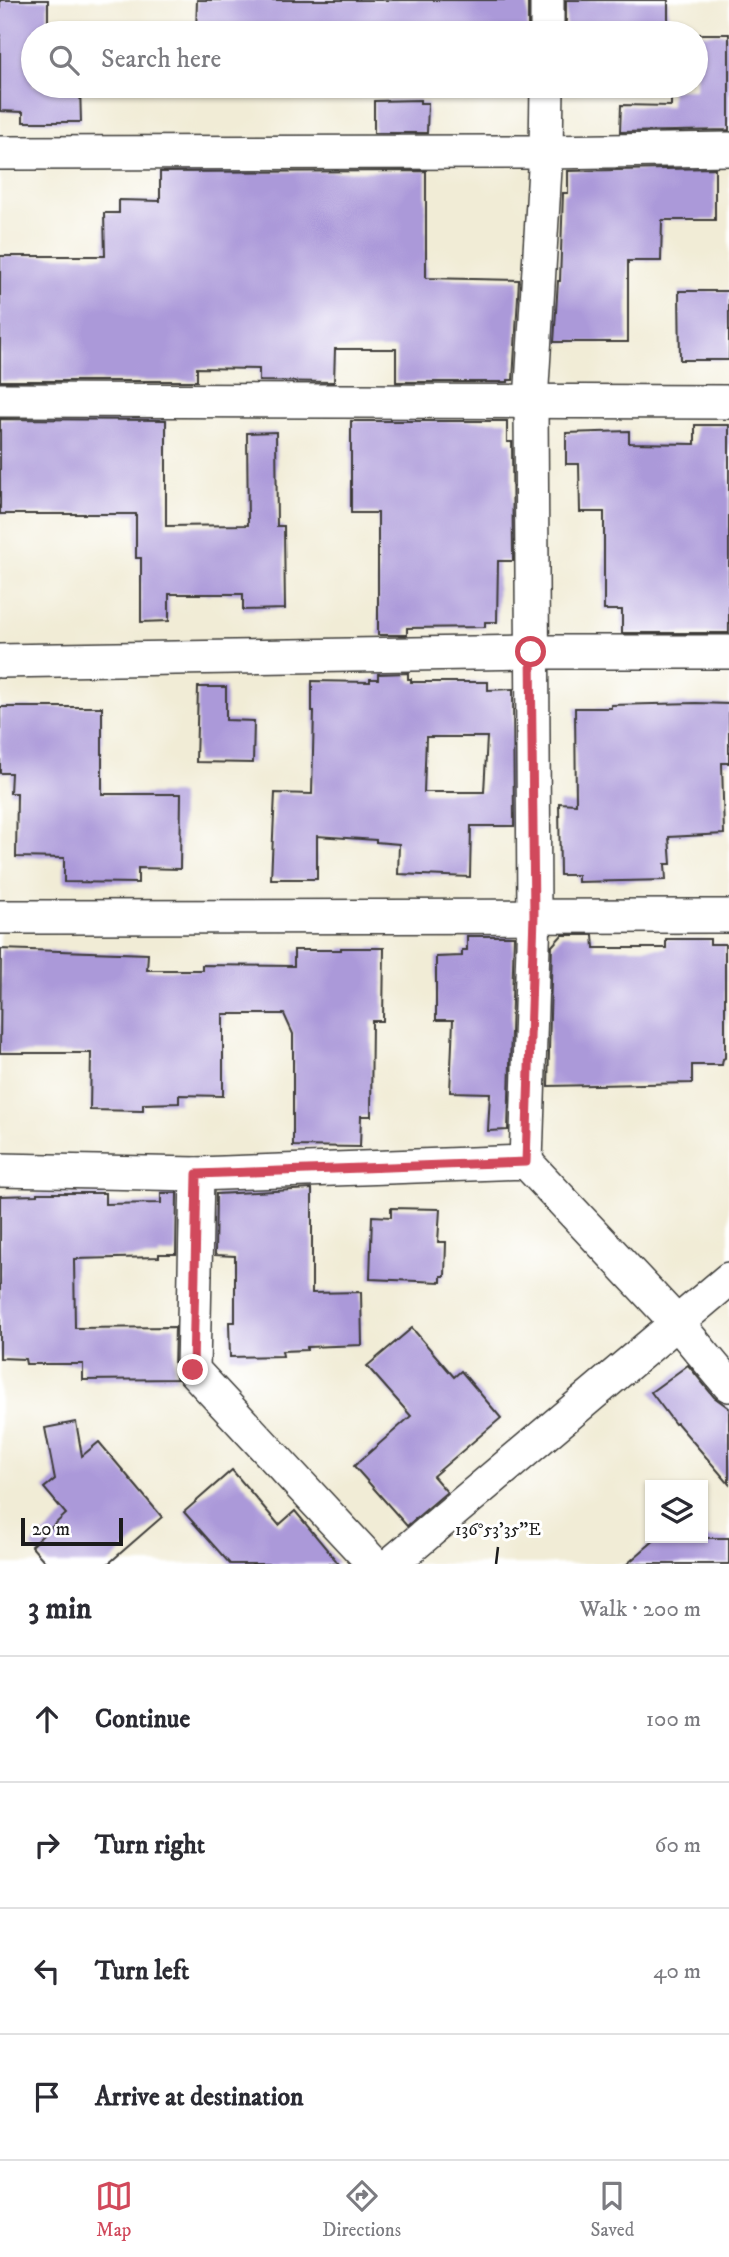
<!DOCTYPE html>
<meta charset="utf-8">
<style>
body{margin:0;font-family:"IM FELL DW Pica",serif;background:#f7f7f7;color:#2b2b33}
.controls{position:absolute;right:21px;bottom:21px;display:grid;overflow:hidden;border-radius:0px;box-shadow:0 2px 5px #0004}
.controls button{width:63px;height:63px;display:grid;place-items:center;padding:0;border:0;border-bottom:2px solid #e1e1e2;background:#fff;color:#2b2b33;font:35px sans-serif}
.scale{position:absolute;left:21px;bottom:18px;width:102px;box-sizing:border-box;padding-left:7px;border:4px solid #1c1c1c;border-top:0;font-size:19px;line-height:24px;white-space:nowrap;color:#1c1c1c;-webkit-text-stroke:5px #fff;paint-order:stroke}
.stop{position:absolute;width:21px;height:21px;margin:-16px;border:5px solid #d1495b;border-radius:50%;background:#fff}
.stop.end{background:#d1495b;border-color:#fff;box-shadow:0 2px 7px #0008}
.list{margin:0;padding:0;list-style:none}
h2{display:flex;justify-content:space-between;align-items:center;height:91px;margin:0;padding:0 28px;font-size:30px}
h2 small{font-size:23px;font-weight:400;color:#7c7c81}
.list li{display:grid;grid-template-columns:46px 1fr auto;gap:21px;align-items:center;box-sizing:border-box;height:126px;padding:0 28px;border-top:2px solid #e1e1e2}
.list b{display:block;font-size:26px;white-space:nowrap}
.list em{font-size:23px;font-style:normal;color:#7c7c81}
.icon{flex:none;width:38px;height:38px;fill:none;stroke:currentColor;stroke-width:2;stroke-linecap:round;stroke-linejoin:round}
.map{position:relative;flex:none;width:729px;height:1564px;overflow:hidden}
.search{position:absolute;background:#fff;box-shadow:0 2px 5px #0004;left:21px;right:21px;top:21px;height:77px;display:flex;align-items:center;gap:18px;box-sizing:border-box;padding:0 24px;border-radius:38px;color:#7c7c81;font-size:26px}
.sheet{height:595px;background:#fff}
nav{display:flex;justify-content:space-around;align-items:center;box-sizing:border-box;height:98px;border-top:2px solid #e1e1e2;background:#fff;font-size:19px;color:#7c7c81}
nav a{display:grid;justify-items:center;gap:4px}
nav .on{color:#d1495b}
.map>svg:first-child{display:block}
.building{fill:#ab99d9;fill-rule:evenodd}
.lines{fill:none;stroke-linecap:round;stroke-linejoin:round}
.minor-casing{stroke:#3c3b38;stroke-width:36}
.minor{stroke:#fff;stroke-width:33}
.route{stroke:#d1495b;stroke-width:9}
.ticks{fill:none;stroke:#1c1c1c;stroke-width:2.5}
.ticks-label{font-size:18px;text-anchor:middle;fill:#1c1c1c;stroke:#fff;stroke-width:6;stroke-linejoin:round;paint-order:stroke}
</style>
<div class="map">
<svg width="729" height="1564" viewBox="0 0 729 1564">
<rect width="100%" height="100%" fill="#fff"/>
<filter id="ink" filterUnits="userSpaceOnUse"><feTurbulence type="fractalNoise" baseFrequency=".0143" numOctaves="2"/><feDisplacementMap in="SourceGraphic" scale="14" xChannelSelector="R" yChannelSelector="G"/><feConvolveMatrix kernelMatrix="1 2 1 2 8 2 1 2 1" color-interpolation-filters="sRGB"/></filter>
<filter id="wash" filterUnits="userSpaceOnUse"><feTurbulence type="fractalNoise" baseFrequency=".00686" numOctaves="4" result="noise"/><feDisplacementMap in="SourceGraphic" scale="28" xChannelSelector="R" yChannelSelector="G"/><feGaussianBlur stdDeviation="1.57" result="paint"/><feColorMatrix in="noise" values="0 0 0 0 0 0 0 0 0 0 0 0 0 0 0 0 0 1.4 0 .05"/><feComposite in="paint" operator="in"/></filter>
<g filter="url(#wash)">
<rect width="100%" height="100%" fill="#f1ecd6"/>
<g id="blocks">
<g class="building">
<polygon points="0,0 48,0 48,33 33,33 33,86 80,86 81,122 23,122 23,112 0,111"/>
<polygon points="197,0 528,0 528,33 196,33"/>
<rect x="566" y="0" width="102" height="33"/>
<polygon points="696,34 729,34 729,130 620,132 621,105 671,106 671,89 696,89"/>
<polygon points="420,100 420,103 428,103 427,133 374,133 374,101"/>
<polygon points="715,168 715,220 662,220 661,261 628,261 628,342 554,342 558,281 560,281 563,193 568,193 568,171"/>
<polygon points="426,171 426,278 519,280 513,380 508,380 508,382 396,382 396,349 335,349 334,382 259,381 259,369 197,368 197,381 0,381 0,256 105,256 104,213 119,213 119,200 160,201 160,172"/>
<polygon points="679,291 729,291 729,360 680,360"/>
<polygon points="0,419 166,420 166,526 248,525 247,433 276,432 277,526 284,526 285,609 243,610 243,594 169,594 169,621 141,622 141,558 136,558 136,514 0,514"/>
<polygon points="351,421 507,421 507,442 512,442 513,561 498,561 497,622 485,622 485,627 407,628 407,635 378,635 378,513 351,513"/>
<polygon points="695,425 729,425 729,633 622,633 622,610 604,610 604,512 580,512 579,464 566,464 566,433 629,431 629,443 695,444"/>
<path d="M408,673V679H411V682H488V690L513,689L514,826H471L470,877L398,874L399,844L376,842V840L317,836V879H271L275,793L312,794L314,711H312V681L370,682V679H378V674ZM426,737H487L484,792H424Z"/>
<polygon points="198,687 226,687 226,720 254,721 253,763 196,762"/>
<polygon points="696,703 729,704 729,763 722,763 724,834 669,837 671,864 665,864 666,880 578,882 578,875 560,875 559,803 576,804 575,708 611,708 611,705"/>
<polygon points="0,707 102,707 102,794 181,794 180,869 138,868 138,883 64,882 64,858 16,857 17,793 10,793 11,773 0,773"/>
<polygon points="562,935 593,935 594,948 666,948 666,939 710,939 710,944 725,944 725,1058 723,1059 722,1065 692,1065 692,1083 548,1086 552,946"/>
<polygon points="467,936 514,936 508,1130 488,1131 490,1093 450,1092 453,1020 436,1020 436,957 462,956 462,950 467,950"/>
<polygon points="341,948 384,948 383,1021 372,1021 371,1116 361,1116 360,1147 293,1146 293,1034 284,1014 223,1014 223,1096 179,1095 179,1103 143,1104 143,1111 90,1110 91,1053 0,1053 1,949 148,954 147,970 202,970 202,965 294,966 294,950 341,950"/>
<polygon points="312,1189 312,1293 361,1292 362,1345 307,1347 307,1350 282,1351 283,1356 230,1357 229,1322 235,1322 235,1256 215,1255 216,1194"/>
<polygon points="37,1193 105,1193 105,1204 161,1203 161,1193 177,1193 176,1254 159,1254 159,1257 74,1259 75,1328 175,1327 174,1370 177,1379 83,1380 83,1364 26,1364 25,1359 0,1358 0,1196 37,1195"/>
<polygon points="391,1208 440,1209 438,1242 446,1242 445,1276 441,1276 441,1282 370,1279 372,1216 391,1217"/>
<polygon points="412,1328 454,1377 461,1371 501,1418 433,1476 447,1492 407,1526 354,1466 411,1416 367,1366"/>
<polygon points="688,1365 714,1397 729,1408 729,1484 677,1423 675,1424 651,1392"/>
<polygon points="76,1422 82,1456 99,1442 162,1517 108,1564 47,1564 31,1546 66,1514 44,1488 55,1479 45,1428"/>
<polygon points="232,1470 279,1525 295,1511 339,1564 230,1564 184,1512"/>
<polygon points="657,1538 729,1538 729,1564 627,1564"/>
</g>
</g>
</g>
<g filter="url(#ink)">
<use href="#blocks" fill-opacity="0" stroke="#3c3b38" stroke-width="2"/>
<g class="lines">
<g class="minor-casing">
<g id="minor">
<polyline points="547,33 547,0"/>
<polyline points="0,153 546,152 729,149"/>
<polyline points="0,400 729,402"/>
<polyline points="0,661 532,652 729,652"/>
<polyline points="0,917 729,916"/>
<polyline points="526,1162 534,915 531,402 546,152 547,86"/>
<polyline points="0,1170 197,1174 526,1162 678,1324 729,1385"/>
<polyline points="197,1174 193,1370 374,1564"/>
<polyline points="391,1564 729,1279"/>
</g>
</g>
<use href="#minor" class="minor"/>
</g>
</g>
<g class="lines" filter="url(#ink)">
<polyline class="route" points="193,1370 197,1174 526,1162 534,915 531,652"/>
</g>
<path class="ticks" d="M496,1564L498,1547"/>
<g class="ticks-label">
<text x="498" y="1535">136°53'35"E</text>
</g>
</svg>
<div class="controls">
<button><svg class="icon" aria-label="layers" viewBox="0 0 24 24"><path d="M12 4l9 5-9 5-9-5zM3 14l9 5 9-5"/></svg></button>
</div>
<div class="scale">20 m</div>
<div class="stop" style="left:531px;top:652px"></div>
<div class="stop end" style="left:193px;top:1370px"></div>
<div class="search"><svg class="icon" aria-label="search" viewBox="0 0 24 24"><circle cx="10" cy="10" r="6"/><path d="M15 15l6 6"/></svg>Search here</div>
</div>
<section class="sheet">
<h2>3 min<small>Walk · 200 m</small></h2>
<ul class="list">
<li><svg class="icon" aria-label="ahead" viewBox="0 0 24 24"><path d="M12 20V5M6 11l6-6 6 6"/></svg><div><b>Continue</b></div><em>100 m</em></li>
<li><svg class="icon" aria-label="right" viewBox="0 0 24 24"><path d="M7 20v-9h11M14 6l5 5-5 5"/></svg><div><b>Turn right</b></div><em>60 m</em></li>
<li><svg class="icon" aria-label="left" viewBox="0 0 24 24"><path d="M17 20v-9H6M10 6l-5 5 5 5"/></svg><div><b>Turn left</b></div><em>40 m</em></li>
<li><svg class="icon" aria-label="arrive" viewBox="0 0 24 24"><path d="M6 21V4h12l-3 4 3 4H6"/></svg><div><b>Arrive at destination</b></div></li>
</ul>
</section>
<nav>
<a class="on"><svg class="icon" aria-label="map" viewBox="0 0 24 24"><path d="M3 6l6-2 6 2 6-2v14l-6 2-6-2-6 2zM9 4v14M15 6v14"/></svg>Map</a>
<a><svg class="icon" aria-label="directions" viewBox="0 0 24 24"><path d="M12 3l9 9-9 9-9-9zM9 14v-3h6M13 9l2 2-2 2"/></svg>Directions</a>
<a><svg class="icon" aria-label="saved" viewBox="0 0 24 24"><path d="M7 4h10v16l-5-4-5 4z"/></svg>Saved</a>
</nav>
